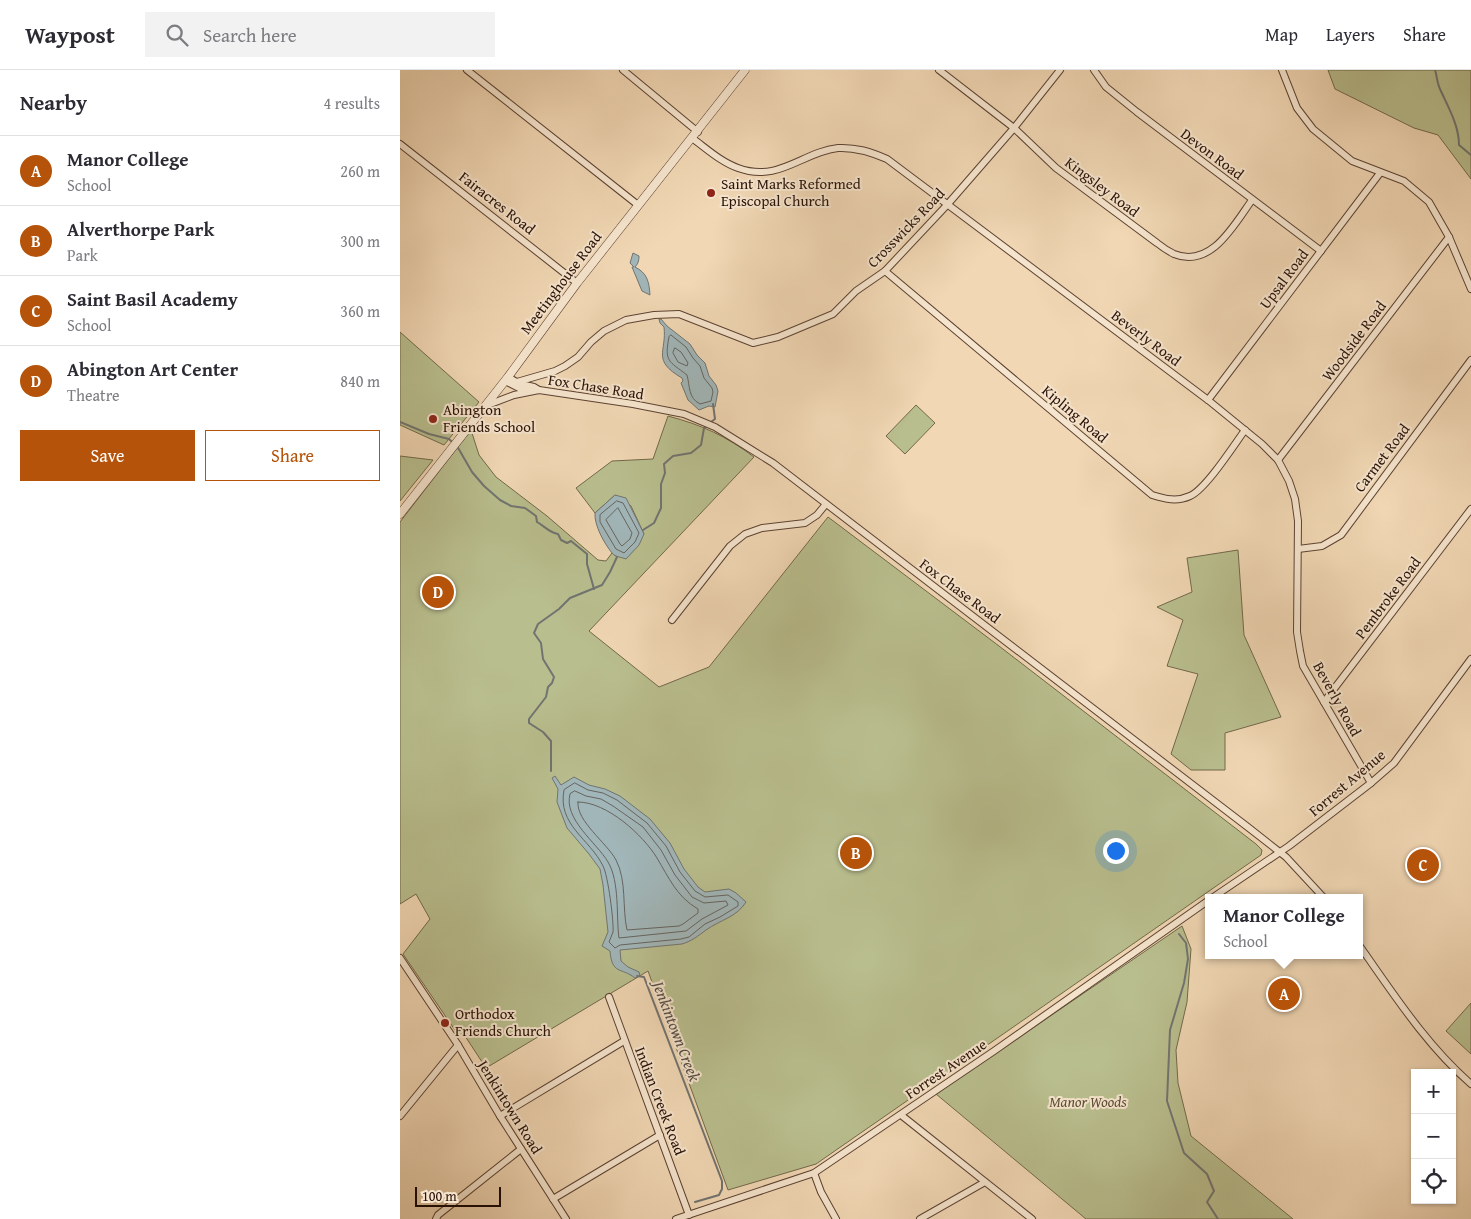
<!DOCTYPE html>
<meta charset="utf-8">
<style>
body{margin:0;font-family:"Gentium Book Plus",serif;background:#f2f2f3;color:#2b2b33}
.controls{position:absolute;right:15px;bottom:15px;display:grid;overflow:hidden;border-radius:0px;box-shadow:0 1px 4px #0004}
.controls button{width:45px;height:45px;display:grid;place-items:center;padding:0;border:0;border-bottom:1px solid #e1e1e2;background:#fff;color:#2b2b33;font:25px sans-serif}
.scale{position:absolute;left:15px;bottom:12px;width:86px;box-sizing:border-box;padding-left:5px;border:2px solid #2a1106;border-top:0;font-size:14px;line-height:18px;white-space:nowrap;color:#2a1106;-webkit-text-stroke:4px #f6e5ce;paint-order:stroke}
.you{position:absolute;left:715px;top:780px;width:18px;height:18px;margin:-12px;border:4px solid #fff;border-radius:50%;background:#1a73e8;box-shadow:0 0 0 8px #1a73e833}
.badge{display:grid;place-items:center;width:32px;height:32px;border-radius:50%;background:#b45309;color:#fff;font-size:16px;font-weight:700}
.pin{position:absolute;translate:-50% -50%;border:2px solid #fff;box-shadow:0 1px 5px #0006}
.popup{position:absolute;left:805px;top:824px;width:158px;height:65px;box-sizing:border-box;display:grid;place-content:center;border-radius:0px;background:#fff;filter:drop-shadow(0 1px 4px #0005);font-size:16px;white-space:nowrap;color:#7c7c81}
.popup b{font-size:19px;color:#2b2b33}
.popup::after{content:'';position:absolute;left:50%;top:100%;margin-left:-10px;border:10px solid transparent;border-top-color:#fff}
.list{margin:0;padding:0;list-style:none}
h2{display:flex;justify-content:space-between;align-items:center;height:65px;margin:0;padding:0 20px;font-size:21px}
h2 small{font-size:16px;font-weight:400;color:#7c7c81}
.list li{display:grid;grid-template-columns:32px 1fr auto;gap:15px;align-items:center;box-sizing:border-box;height:70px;padding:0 20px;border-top:1px solid #e1e1e2}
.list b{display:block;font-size:19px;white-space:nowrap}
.list p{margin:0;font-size:16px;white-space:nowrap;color:#7c7c81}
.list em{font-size:16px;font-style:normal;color:#7c7c81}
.actions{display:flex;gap:10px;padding:15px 20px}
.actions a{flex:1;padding:11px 0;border:1px solid #b45309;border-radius:0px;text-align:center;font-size:18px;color:#b45309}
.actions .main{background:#b45309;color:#fff}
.icon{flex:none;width:28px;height:28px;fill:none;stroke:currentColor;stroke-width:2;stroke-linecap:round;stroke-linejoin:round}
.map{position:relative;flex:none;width:1071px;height:1149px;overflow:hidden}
header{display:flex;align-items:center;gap:30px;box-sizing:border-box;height:70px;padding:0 25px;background:#fff;border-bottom:1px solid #e1e1e2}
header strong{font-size:24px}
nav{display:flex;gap:28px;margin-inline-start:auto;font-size:18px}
.search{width:350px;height:45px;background:#f2f2f3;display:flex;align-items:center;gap:12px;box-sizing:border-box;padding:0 18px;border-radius:0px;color:#7c7c81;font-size:19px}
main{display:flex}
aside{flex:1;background:#fff}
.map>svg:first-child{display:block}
.green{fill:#b9be8e;stroke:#72684a}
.water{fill:#a1b6b9;stroke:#717471}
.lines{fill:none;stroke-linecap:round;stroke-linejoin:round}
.shore{stroke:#666460;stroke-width:1}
.stream{stroke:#717471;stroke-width:2}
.minor-casing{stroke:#5c4232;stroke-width:8}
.tertiary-casing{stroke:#5c4232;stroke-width:9}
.minor{stroke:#f6e5ce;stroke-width:6}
.tertiary{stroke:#f6e5ce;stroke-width:8}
.poi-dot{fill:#8f2418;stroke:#f6e5ce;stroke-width:2}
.labels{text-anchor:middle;stroke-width:4;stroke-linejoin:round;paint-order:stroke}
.street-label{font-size:15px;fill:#2a1106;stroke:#f6e5ce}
.poi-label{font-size:15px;fill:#2a1106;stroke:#f6e5ce;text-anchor:start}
.park-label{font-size:15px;font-style:italic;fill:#5c4e36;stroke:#f6e5ce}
.water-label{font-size:16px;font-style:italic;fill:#544b45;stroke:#f6e5ce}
</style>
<header>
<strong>Waypost</strong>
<div class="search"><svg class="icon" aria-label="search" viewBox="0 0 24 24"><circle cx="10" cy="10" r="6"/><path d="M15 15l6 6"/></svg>Search here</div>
<nav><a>Map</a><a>Layers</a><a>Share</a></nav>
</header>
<main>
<aside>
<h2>Nearby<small>4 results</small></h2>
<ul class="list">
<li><span class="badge">A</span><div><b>Manor College</b><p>School</p></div><em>260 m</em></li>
<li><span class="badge">B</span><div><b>Alverthorpe Park</b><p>Park</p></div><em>300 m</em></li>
<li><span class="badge">C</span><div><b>Saint Basil Academy</b><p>School</p></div><em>360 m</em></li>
<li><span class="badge">D</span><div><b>Abington Art Center</b><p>Theatre</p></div><em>840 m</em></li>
</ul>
<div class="actions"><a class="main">Save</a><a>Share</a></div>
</aside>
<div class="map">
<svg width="1071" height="1149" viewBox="0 0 1071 1149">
<rect width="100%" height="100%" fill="#f1d7b4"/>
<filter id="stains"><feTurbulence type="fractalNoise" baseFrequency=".004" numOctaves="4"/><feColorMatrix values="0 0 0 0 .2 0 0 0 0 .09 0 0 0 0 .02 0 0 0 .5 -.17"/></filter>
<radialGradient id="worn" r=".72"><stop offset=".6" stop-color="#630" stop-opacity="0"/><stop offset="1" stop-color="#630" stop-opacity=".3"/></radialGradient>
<g class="green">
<polygon points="928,0 1071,0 1071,109 1038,65 1014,58 935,19"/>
<polygon points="0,262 79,332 44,375 0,355"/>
<polygon points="516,335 535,353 505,384 486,366"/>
<path d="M268,346C302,355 326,366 354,387L189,561L259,617L309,597L428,447L599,576L856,774L862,780L861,785L416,1094L328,1120L248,901L86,998L65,966H59L3,884L30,849L16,824L0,834V452L71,360L79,385L96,407L147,446L198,490L206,491L212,483L217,487L244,464L231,436L215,425L195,443L176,418L212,391L253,389Z"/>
<polygon points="0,386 33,390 0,431"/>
<polygon points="838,480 844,565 881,647 825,663 825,700 791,700 771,684 798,604 767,596 783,550 757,537 792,522 787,488"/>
<polygon points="782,856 791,879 787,932 776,980 778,1013 791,1066 893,1149 686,1149 536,1024"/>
<polygon points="1071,933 1071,984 1046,961"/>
</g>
<g class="water">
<path d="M233,183L239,186C239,191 238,194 235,197C247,203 249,211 250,225L242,221L232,197H234L230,193Z"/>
<path d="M259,249H261L267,256L290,274L297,285L305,293L309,306L316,315L318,321L315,337L309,336L299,340L288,330L281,313L283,311L282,308C251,290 267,282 264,257L260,253Z"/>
<path d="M215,425L226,428L244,464L239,475L226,489C221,487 215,487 212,483C204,473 194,455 195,443Z"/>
<path d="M155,706L161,715L174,707L189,715L205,719L220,726L250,749L270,773L284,799L298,817L305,822L329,819L336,823L346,832C337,847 320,850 306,860C298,866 292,871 282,874L220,880L221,891L228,897L239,902L240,906L235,908C221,897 212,905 210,881L202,876L208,862L203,815L200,799L189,784L167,758L157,732L158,719L152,708Z"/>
</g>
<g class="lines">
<g class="shore">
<path d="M271,265L286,277L293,288L300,296L304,308L312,318L313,322L311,331L300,334C288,328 290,316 287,305C269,291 264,292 269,267Z"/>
<polygon points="275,278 281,282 288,293 287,296 278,292 273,283"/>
<polygon points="217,431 223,433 239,463 235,472 224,483 216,479 200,452 200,445"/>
<polygon points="218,438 232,463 230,469 222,476 220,474 206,450"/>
<path d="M175,713L188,720L203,723L217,730L247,753L266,776L280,802L295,821L305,827L328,825L338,832V836L320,847L305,854L289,867L281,869L220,875L215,878L209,872C210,869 212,865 213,862C214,852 208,805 203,796C190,769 157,755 164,720Z"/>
<path d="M175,721L186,726L201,729L213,736L243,757L261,780L275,805L292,827L304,833L326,831L328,835L302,849L286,861L219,868C216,847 220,812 208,792C197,773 163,749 170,724Z"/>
<path d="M178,732C207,732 243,765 257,788C269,808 277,827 298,839V843L283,854L279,856L227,860C222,838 227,811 216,790C207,773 176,751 178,732Z"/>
</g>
<g class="stream">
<path d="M1035,0C1037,6 1037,13 1040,19C1048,37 1059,55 1059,75L1071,85"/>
<polyline points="0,352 29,364 49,369 53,373"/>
<polyline points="311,352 315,349 313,334"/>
<path d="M57,376L72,402L84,416L100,430L111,436L125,438L136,446L137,452C144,456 150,463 158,464L161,470L167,473L171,471L187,484V494L194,519"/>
<polyline points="243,460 254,453 261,438 261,414 265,403 264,394 273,386 291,383 301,375 304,358 307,355"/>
<polyline points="151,701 151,671 143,662 129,653 129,649 146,627 148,617 152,613 154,607 143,589 141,573 134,563 138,554 159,539 170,528 202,515 210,502 217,487"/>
<polyline points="779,864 786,873 788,889 784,913 770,960 767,1031 784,1083 807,1104 814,1121 807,1132 818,1149"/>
<polyline points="237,906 244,907 322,1111 322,1119 319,1125 295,1132"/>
</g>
<g class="minor-casing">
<g id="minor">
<polyline points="67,0 238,135"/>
<polyline points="223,0 298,62"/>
<path d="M539,0L614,58L656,98L757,173C762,177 768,181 774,184C811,199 834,155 852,130"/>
<polyline points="694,0 706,17 737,42 921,181"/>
<polyline points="882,0 897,38 913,59 952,91 1004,111 1029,132 1049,167 1071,219"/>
<path d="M292,68C307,79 321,92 338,98C379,113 402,82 438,78C456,77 471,82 487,89L808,330L862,374L878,390L889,411L895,429L898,451L897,562L900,581L903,596L971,713"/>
<polyline points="0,74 177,213"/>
<path d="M485,201L752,425C765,429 777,432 790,426C806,419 834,375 845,360"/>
<polyline points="108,307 120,314 134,317 139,320"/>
<polyline points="105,311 121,319 129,321"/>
<polyline points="117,312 155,301 165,296 178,287 191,272 204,261 226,250 254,245 279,244 353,273 378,267 433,244 456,221 485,201 547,135 614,58 660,0"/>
<polyline points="808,330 980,103"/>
<polyline points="85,336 114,325 139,320 233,334 284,344 315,357 373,393 849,758 886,787 924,828"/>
<polyline points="878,390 1049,167"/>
<polyline points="898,479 922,476 941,465 1071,290"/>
<polyline points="272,550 330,476 345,464 362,458 405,453 417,445 426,434"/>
<polyline points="924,632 1071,439"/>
<polyline points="812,828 889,776 971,713 994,693 1071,589"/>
<path d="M959,875C993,923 1026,975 1071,1014"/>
<polyline points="0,888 58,975 100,1046 166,1149"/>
<polyline points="209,927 289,1145"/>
<polyline points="501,1045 632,1149"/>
<polyline points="0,1046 58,975"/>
<polyline points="100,1046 224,971"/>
<polyline points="414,1103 421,1122 436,1149"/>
<polyline points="153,1129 260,1065"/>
<polyline points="36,1149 38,1145 121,1079"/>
<polyline points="276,1149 414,1103 594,981 809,830"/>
<polyline points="520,1149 585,1112"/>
</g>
</g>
<g class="tertiary-casing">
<polyline id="tertiary" points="0,444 108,307 177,213 345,0"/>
</g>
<use href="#minor" class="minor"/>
<use href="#tertiary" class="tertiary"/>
</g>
<g class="poi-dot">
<circle cx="311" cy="123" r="5"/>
<circle cx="33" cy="349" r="5"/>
<circle cx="45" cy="953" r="5"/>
</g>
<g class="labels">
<g class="street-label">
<text transform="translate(812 84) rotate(37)" y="5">Devon Road</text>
<text transform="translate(702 117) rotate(37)" y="5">Kingsley Road</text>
<text transform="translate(97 133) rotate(38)" y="5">Fairacres Road</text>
<text transform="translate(506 158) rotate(-46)" y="5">Crosswicks Road</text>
<text transform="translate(884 209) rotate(-53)" y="5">Upsal Road</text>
<text transform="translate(161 213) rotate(-53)" y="5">Meetinghouse Road</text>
<text transform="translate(746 268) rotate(37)" y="5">Beverly Road</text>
<text transform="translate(954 271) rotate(-53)" y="5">Woodside Road</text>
<text transform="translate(196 317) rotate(9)" y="5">Fox Chase Road</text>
<text transform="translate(675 344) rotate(40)" y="5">Kipling Road</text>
<text transform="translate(982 388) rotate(-53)" y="5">Carmet Road</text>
<text transform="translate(560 521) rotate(37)" y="5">Fox Chase Road</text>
<text transform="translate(988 528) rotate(-53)" y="5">Pembroke Road</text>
<text transform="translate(937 629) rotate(61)" y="5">Beverly Road</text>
<text transform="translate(947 713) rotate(-40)" y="5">Forrest Avenue</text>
<text transform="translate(546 999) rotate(-34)" y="5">Forrest Avenue</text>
<text transform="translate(260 1031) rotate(69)" y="5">Indian Creek Road</text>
<text transform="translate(110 1037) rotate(58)" y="5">Jenkintown Road</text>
</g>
<g class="poi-label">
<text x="321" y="119">Saint Marks Reformed<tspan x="321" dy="17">Episcopal Church</tspan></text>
<text x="43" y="345">Abington<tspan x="43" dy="17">Friends School</tspan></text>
<text x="55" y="949">Orthodox<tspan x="55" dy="17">Friends Church</tspan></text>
</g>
<g class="park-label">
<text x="688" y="1037">Manor Woods</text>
</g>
<g class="water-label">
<text transform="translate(277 961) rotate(69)" y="6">Jenkintown Creek</text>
</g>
</g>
<rect width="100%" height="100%" filter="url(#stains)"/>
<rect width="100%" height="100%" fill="url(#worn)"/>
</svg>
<div class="controls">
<button>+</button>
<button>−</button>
<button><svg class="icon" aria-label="locate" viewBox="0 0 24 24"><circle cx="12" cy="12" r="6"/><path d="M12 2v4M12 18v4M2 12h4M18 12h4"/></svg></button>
</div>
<div class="scale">100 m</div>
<div class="you"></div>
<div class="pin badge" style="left:884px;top:924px">A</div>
<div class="popup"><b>Manor College</b>School</div>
<div class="pin badge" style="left:456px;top:783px">B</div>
<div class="pin badge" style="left:1023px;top:795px">C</div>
<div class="pin badge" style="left:38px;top:522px">D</div>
</div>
</main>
